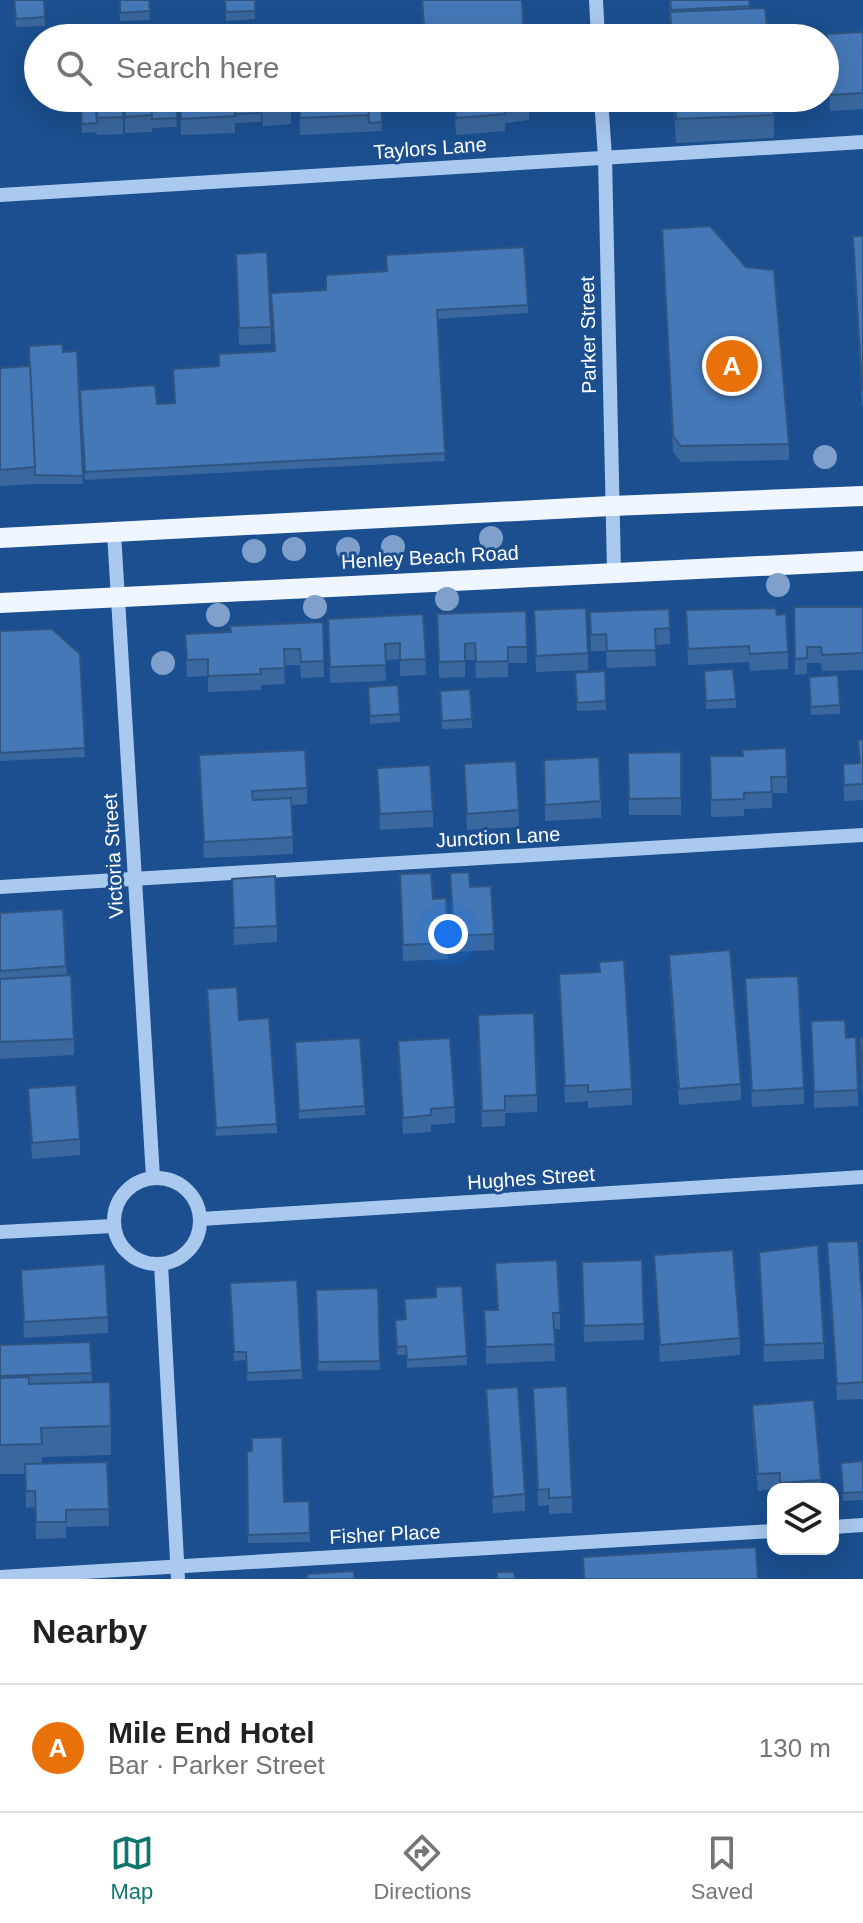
<!DOCTYPE html>
<meta charset="utf-8">
<style>
body{margin:0;font-family:Helvetica,sans-serif;background:#f6f6f6;color:#202124}
.controls{position:absolute;right:24px;bottom:24px;display:grid;overflow:hidden;border-radius:16px;box-shadow:0 8px 32px #0002}
.controls button{width:72px;height:72px;display:grid;place-items:center;padding:0;border:0;border-bottom:2px solid #e0e0e0;background:#fff;color:#202124;font:40px sans-serif}
.you{position:absolute;left:448px;top:934px;width:28px;height:28px;margin:-20px;border:6px solid #fff;border-radius:50%;background:#1a73e8;box-shadow:0 0 0 12px #1a73e833}
.badge{display:grid;place-items:center;width:52px;height:52px;border-radius:50%;background:#0f766e;color:#fff;font-size:26px;font-weight:700}
.pin{position:absolute;translate:-50% -50%;border:4px solid #fff;box-shadow:0 2px 8px #0006}
.list{margin:0;padding:0;list-style:none}
h2{display:flex;justify-content:space-between;align-items:center;height:104px;margin:0;padding:0 32px;font-size:34px}
h2 small{font-size:26px;font-weight:400;color:#757577}
.list li{display:grid;grid-template-columns:52px 1fr auto;gap:24px;align-items:center;box-sizing:border-box;height:128px;padding:0 32px;border-top:2px solid #e0e0e0}
.list b{display:block;font-size:30px;white-space:nowrap}
.list p{margin:0;font-size:26px;white-space:nowrap;color:#757577}
.list em{font-size:26px;font-style:normal;color:#757577}
.icon{flex:none;width:44px;height:44px;fill:none;stroke:currentColor;stroke-width:2;stroke-linecap:round;stroke-linejoin:round}
.map{position:relative;flex:none;width:863px;height:1579px;overflow:hidden}
.search{position:absolute;background:#fff;box-shadow:0 8px 32px #0002;left:24px;right:24px;top:24px;height:88px;display:flex;align-items:center;gap:20px;box-sizing:border-box;padding:0 28px;border-radius:44px;color:#757577;font-size:30px}
.sheet{height:232px;background:#fff}
nav{display:flex;justify-content:space-around;align-items:center;box-sizing:border-box;height:112px;border-top:2px solid #e0e0e0;background:#fff;font-size:22px;color:#757577}
nav a{display:grid;justify-items:center;gap:4px}
nav .on{color:#0f766e}
.map>svg:first-child{display:block}
.lines{fill:none;stroke-linecap:round;stroke-linejoin:round}
.minor{stroke:#a9c9ee;stroke-width:14}
.major{stroke:#f0f6ff;stroke-width:20}
.tree{fill:#7ea0ca}
.wall{fill:#3a679d}
.building{fill:#4478b7;stroke:#305480;stroke-width:2}
.labels{text-anchor:middle;stroke-width:6;stroke-linejoin:round;paint-order:stroke}
.street-label{font-size:20px;fill:#fff;stroke:#1b4f8f}
</style>
<div class="map">
<svg width="863" height="1579" viewBox="0 0 863 1579">
<rect width="100%" height="100%" fill="#1b4f8f"/>
<g class="lines">
<g class="minor">
<polyline points="596,0 598,38"/>
<polyline points="601,98 605,157 614,571"/>
<polyline points="0,195 863,142"/>
<polyline points="114,533 153,1177"/>
<polyline points="0,887 863,835"/>
<circle cx="157" cy="1221" r="43"/>
<polyline points="201,1219 863,1177"/>
<polyline points="0,1232 113,1226"/>
<polyline points="161,1264 178,1579"/>
<polyline points="833,1527 863,1525"/>
<polyline points="0,1577 773,1531"/>
</g>
<g class="major">
<polyline points="0,538 611,506 863,496"/>
<polyline points="0,603 863,561"/>
</g>
</g>
<g class="tree">
<circle cx="825" cy="457" r="12"/>
<circle cx="491" cy="538" r="12"/>
<circle cx="393" cy="547" r="12"/>
<circle cx="294" cy="549" r="12"/>
<circle cx="348" cy="549" r="12"/>
<circle cx="254" cy="551" r="12"/>
<circle cx="778" cy="585" r="12"/>
<circle cx="447" cy="599" r="12"/>
<circle cx="315" cy="607" r="12"/>
<circle cx="218" cy="615" r="12"/>
<circle cx="163" cy="663" r="12"/>
</g>
<g class="wall">
<polygon points="14,0 44,0 45,26 16,27"/>
<polygon points="119,0 149,0 150,20 120,21"/>
<polygon points="225,0 255,0 255,19 226,21"/>
<polygon points="421,0 522,0 524,38 424,38"/>
<polygon points="669,0 749,0 750,9 768,38 670,38"/>
<polygon points="863,32 863,109 830,111 827,34"/>
<polygon points="80,98 123,117 123,134 97,135 96,132 82,133"/>
<polygon points="124,98 176,98 177,127 152,128 152,132 125,133"/>
<polygon points="179,98 260,98 261,122 235,123 235,133 181,135"/>
<polygon points="261,98 291,98 291,124 263,126"/>
<polygon points="298,98 381,98 382,131 300,135"/>
<polygon points="673,98 772,98 774,115 774,138 676,143"/>
<polygon points="454,99 529,104 529,120 505,123 505,131 456,135"/>
<polygon points="662,229 789,444 789,460 681,462 673,452"/>
<polygon points="853,236 863,236 863,406 862,406"/>
<polygon points="236,254 271,327 271,344 239,345"/>
<polygon points="271,302 528,305 528,313 437,319 445,461 85,480 80,398 157,404 174,403 219,366 274,351"/>
<polygon points="77,351 83,484 35,484 0,486 0,368 29,366 63,352"/>
<polygon points="794,607 863,607 863,670 822,671 821,663 807,663 807,674 795,675"/>
<polygon points="669,609 670,644 655,645 656,666 607,668 606,651 591,651 590,612"/>
<polygon points="534,610 588,653 588,670 536,672"/>
<polygon points="686,610 777,615 788,652 788,669 750,671 749,662 688,665"/>
<polygon points="423,614 426,675 400,676 400,659 385,660 386,681 330,683 328,619"/>
<polygon points="437,614 527,647 527,663 508,663 508,677 476,678 475,660 465,660 465,677 439,678"/>
<polygon points="323,622 324,677 301,678 300,665 284,665 285,684 261,685 261,690 208,692 208,676 187,677 185,634 230,632"/>
<polygon points="0,631 80,654 85,757 0,761"/>
<polygon points="605,671 606,710 577,711 575,673"/>
<polygon points="704,671 736,699 736,708 706,709"/>
<polygon points="809,677 840,705 840,714 811,715"/>
<polygon points="368,687 400,714 400,722 370,724"/>
<polygon points="440,691 472,719 472,728 442,729"/>
<polygon points="858,740 863,740 863,800 844,801 843,764 859,763"/>
<polygon points="681,752 681,815 629,815 628,753"/>
<polygon points="199,755 307,788 307,804 292,805 293,854 204,858"/>
<polygon points="710,756 787,777 787,793 772,793 772,808 744,809 744,816 711,817"/>
<polygon points="544,760 601,801 601,818 545,821"/>
<polygon points="464,764 519,810 519,827 467,830"/>
<polygon points="377,768 433,811 433,827 380,830"/>
<polygon points="450,873 494,934 494,950 454,952"/>
<polygon points="400,874 433,899 448,943 448,959 403,961"/>
<polygon points="232,879 277,926 277,942 234,945"/>
<polygon points="0,913 66,966 74,1039 74,1055 0,1059"/>
<polygon points="669,955 741,1084 741,1100 679,1105 669,972"/>
<polygon points="559,974 632,1089 632,1105 588,1108 588,1101 565,1103"/>
<polygon points="745,978 804,1088 804,1104 752,1107"/>
<polygon points="207,997 239,1020 277,1124 277,1133 216,1136"/>
<polygon points="811,1021 846,1038 858,1090 858,1106 814,1108"/>
<polygon points="478,1032 537,1095 537,1112 505,1113 505,1126 482,1127"/>
<polygon points="860,1038 863,1038 862,1098 860,1054"/>
<polygon points="398,1041 455,1107 455,1123 431,1125 431,1132 403,1134"/>
<polygon points="295,1051 365,1106 365,1115 299,1119"/>
<polygon points="28,1088 80,1139 80,1155 32,1159"/>
<polygon points="827,1242 863,1310 863,1399 837,1400"/>
<polygon points="759,1252 824,1343 824,1359 764,1362"/>
<polygon points="654,1255 740,1338 740,1355 660,1362"/>
<polygon points="495,1263 560,1313 560,1329 554,1329 555,1361 486,1364 484,1310 497,1310"/>
<polygon points="21,1270 108,1317 108,1333 24,1338"/>
<polygon points="582,1279 644,1324 644,1340 584,1342"/>
<polygon points="378,1288 380,1370 318,1371 316,1290"/>
<polygon points="230,1291 302,1370 302,1379 247,1381 246,1360 234,1361"/>
<polygon points="395,1328 467,1356 467,1365 407,1368 406,1355 397,1355"/>
<polygon points="90,1342 92,1381 29,1384 111,1426 111,1455 42,1457 42,1463 107,1462 109,1526 66,1527 66,1538 36,1539 35,1507 26,1508 25,1474 0,1474 0,1345"/>
<polygon points="533,1388 572,1497 572,1513 549,1514 549,1505 538,1506"/>
<polygon points="486,1389 525,1494 525,1511 493,1513"/>
<polygon points="752,1405 821,1480 821,1489 773,1489 758,1491 752,1421"/>
<polygon points="247,1452 284,1502 309,1501 310,1542 248,1543"/>
<polygon points="863,1461 863,1500 843,1501 841,1463"/>
</g>
<g class="building">
<polygon points="14,0 44,0 45,17 16,19"/>
<polygon points="120,0 149,0 150,11 120,13"/>
<polygon points="225,0 255,0 255,11 226,12"/>
<polygon points="422,0 522,0 524,35 507,37 507,38 425,38"/>
<polygon points="670,0 749,0 750,6 671,10"/>
<polygon points="765,8 768,38 672,38 670,12"/>
<polygon points="863,32 863,93 830,95 827,34"/>
<polygon points="80,98 95,98 97,123 82,124"/>
<polygon points="96,98 122,98 123,117 97,118"/>
<polygon points="124,98 151,98 152,115 125,117"/>
<polygon points="151,98 176,98 177,118 152,119"/>
<polygon points="180,98 234,98 235,116 181,119"/>
<polygon points="234,98 260,98 261,113 235,114"/>
<polygon points="262,98 291,98 291,108 263,109"/>
<polygon points="299,98 368,98 369,115 300,118"/>
<polygon points="368,98 381,98 382,122 369,123"/>
<polygon points="462,98 529,98 529,104 504,106 505,114 456,118 454,99"/>
<polygon points="675,98 772,98 774,115 676,119"/>
<polygon points="710,226 746,267 774,270 789,444 681,446 673,436 662,229"/>
<polygon points="853,236 863,236 863,390 862,390"/>
<polygon points="524,247 528,305 437,310 445,453 85,472 80,390 155,385 157,404 175,403 173,369 219,366 219,354 275,351 271,293 326,290 326,275 387,271 386,255"/>
<polygon points="267,252 271,327 239,328 236,254"/>
<polygon points="62,344 63,352 77,351 83,476 35,475 29,346"/>
<polygon points="30,366 35,467 0,470 0,368"/>
<polygon points="794,607 863,607 863,653 822,655 821,647 807,647 807,658 795,659"/>
<polygon points="586,608 588,653 536,656 534,610"/>
<polygon points="776,608 777,615 786,614 788,652 750,654 749,646 688,649 686,610"/>
<polygon points="669,609 670,628 655,629 656,650 607,651 606,634 591,635 590,612"/>
<polygon points="526,611 527,647 508,647 508,661 476,662 475,643 465,644 465,661 439,662 437,614"/>
<polygon points="423,614 426,659 400,660 400,643 385,644 386,665 330,667 328,619"/>
<polygon points="323,622 324,661 301,662 300,649 284,649 285,668 260,669 261,674 208,676 208,659 187,660 185,634 231,632 230,626"/>
<polygon points="52,629 80,654 85,748 0,753 0,631"/>
<polygon points="733,669 736,699 706,701 704,671"/>
<polygon points="605,671 606,701 577,703 575,673"/>
<polygon points="838,675 840,705 811,707 809,677"/>
<polygon points="398,685 400,714 370,716 368,687"/>
<polygon points="470,689 472,719 442,721 440,691"/>
<polygon points="858,740 863,740 863,784 844,785 843,764 860,763"/>
<polygon points="786,748 787,777 771,777 772,792 744,793 744,799 711,800 710,756 743,756 742,750"/>
<polygon points="305,750 307,788 252,791 253,800 291,798 293,837 204,842 199,755"/>
<polygon points="681,752 681,798 629,799 628,753"/>
<polygon points="599,757 601,801 545,805 544,760"/>
<polygon points="516,761 519,810 467,814 464,764"/>
<polygon points="430,765 433,811 380,814 377,768"/>
<polygon points="469,872 470,887 491,886 494,934 454,936 450,873"/>
<polygon points="431,873 433,899 446,898 448,943 403,945 400,874"/>
<polygon points="275,876 277,926 234,928 232,879"/>
<polygon points="63,909 66,966 0,971 0,913"/>
<polygon points="730,950 741,1084 679,1089 669,955"/>
<polygon points="624,960 632,1089 588,1092 588,1085 565,1086 559,974 600,972 599,962"/>
<polygon points="71,975 74,1039 0,1042 0,979"/>
<polygon points="798,976 804,1088 752,1091 745,978"/>
<polygon points="237,987 239,1020 269,1018 277,1124 216,1128 207,989"/>
<polygon points="534,1013 537,1095 505,1096 505,1110 482,1111 478,1015"/>
<polygon points="845,1020 846,1038 856,1037 858,1090 814,1092 811,1021"/>
<polygon points="360,1038 365,1106 299,1111 295,1042"/>
<polygon points="450,1038 455,1107 431,1109 431,1115 403,1118 398,1041"/>
<polygon points="860,1038 863,1038 862,1082"/>
<polygon points="76,1085 80,1139 32,1143 28,1088"/>
<polygon points="858,1241 863,1310 863,1382 837,1384 827,1242"/>
<polygon points="818,1245 824,1343 764,1345 759,1252"/>
<polygon points="733,1250 740,1338 660,1345 654,1255"/>
<polygon points="557,1260 560,1313 553,1313 555,1344 486,1347 484,1310 498,1310 495,1263"/>
<polygon points="642,1260 644,1324 584,1326 582,1262"/>
<polygon points="105,1264 108,1317 24,1322 21,1270"/>
<polygon points="297,1280 302,1370 247,1373 246,1352 234,1352 230,1283"/>
<polygon points="462,1286 467,1356 407,1360 406,1346 397,1347 395,1320 406,1319 404,1299 436,1297 436,1287"/>
<polygon points="378,1288 380,1361 318,1362 316,1290"/>
<polygon points="90,1342 92,1373 0,1376 0,1345"/>
<polygon points="29,1377 29,1384 110,1382 111,1426 41,1428 42,1444 0,1445 0,1378"/>
<polygon points="567,1386 572,1497 549,1498 549,1489 538,1490 533,1388"/>
<polygon points="518,1387 525,1494 493,1497 486,1389"/>
<polygon points="814,1400 821,1480 780,1483 780,1473 758,1474 752,1405"/>
<polygon points="282,1437 284,1502 309,1501 310,1533 248,1535 247,1452 252,1451 252,1438"/>
<polygon points="863,1461 863,1492 843,1493 841,1463"/>
<polygon points="107,1462 109,1509 66,1510 66,1522 36,1522 35,1491 26,1491 25,1464"/>
<polygon points="756,1547 758,1579 584,1579 583,1557"/>
<polygon points="354,1571 354,1579 307,1579 307,1574"/>
<polygon points="497,1572 514,1572 515,1579 497,1579"/>
</g>
<g class="labels">
<g class="street-label">
<text transform="translate(430 148) rotate(-4)" y="7">Taylors Lane</text>
<text transform="translate(588 335) rotate(-91)" y="7">Parker Street</text>
<text transform="translate(430 557) rotate(-3)" y="7">Henley Beach Road</text>
<text transform="translate(498 837) rotate(-3)" y="7">Junction Lane</text>
<text transform="translate(113 856) rotate(-93)" y="7">Victoria Street</text>
<text transform="translate(531 1178) rotate(-4)" y="7">Hughes Street</text>
<text transform="translate(385 1534) rotate(-3)" y="7">Fisher Place</text>
</g>
</g>
</svg>
<div class="controls">
<button><svg class="icon" aria-label="layers" viewBox="0 0 24 24"><path d="M12 4l9 5-9 5-9-5zM3 14l9 5 9-5"/></svg></button>
</div>
<div class="you"></div>
<div class="pin badge" style="left:732px;top:366px;background:#e8710a">A</div>
<div class="search"><svg class="icon" aria-label="search" viewBox="0 0 24 24"><circle cx="10" cy="10" r="6"/><path d="M15 15l6 6"/></svg>Search here</div>
</div>
<section class="sheet">
<h2>Nearby<small></small></h2>
<ul class="list">
<li><span class="badge" style="background:#e8710a">A</span><div><b>Mile End Hotel</b><p>Bar · Parker Street</p></div><em>130 m</em></li>
</ul>
</section>
<nav>
<a class="on"><svg class="icon" aria-label="map" viewBox="0 0 24 24"><path d="M3 6l6-2 6 2 6-2v14l-6 2-6-2-6 2zM9 4v14M15 6v14"/></svg>Map</a>
<a><svg class="icon" aria-label="directions" viewBox="0 0 24 24"><path d="M12 3l9 9-9 9-9-9zM9 14v-3h6M13 9l2 2-2 2"/></svg>Directions</a>
<a><svg class="icon" aria-label="saved" viewBox="0 0 24 24"><path d="M7 4h10v16l-5-4-5 4z"/></svg>Saved</a>
</nav>
